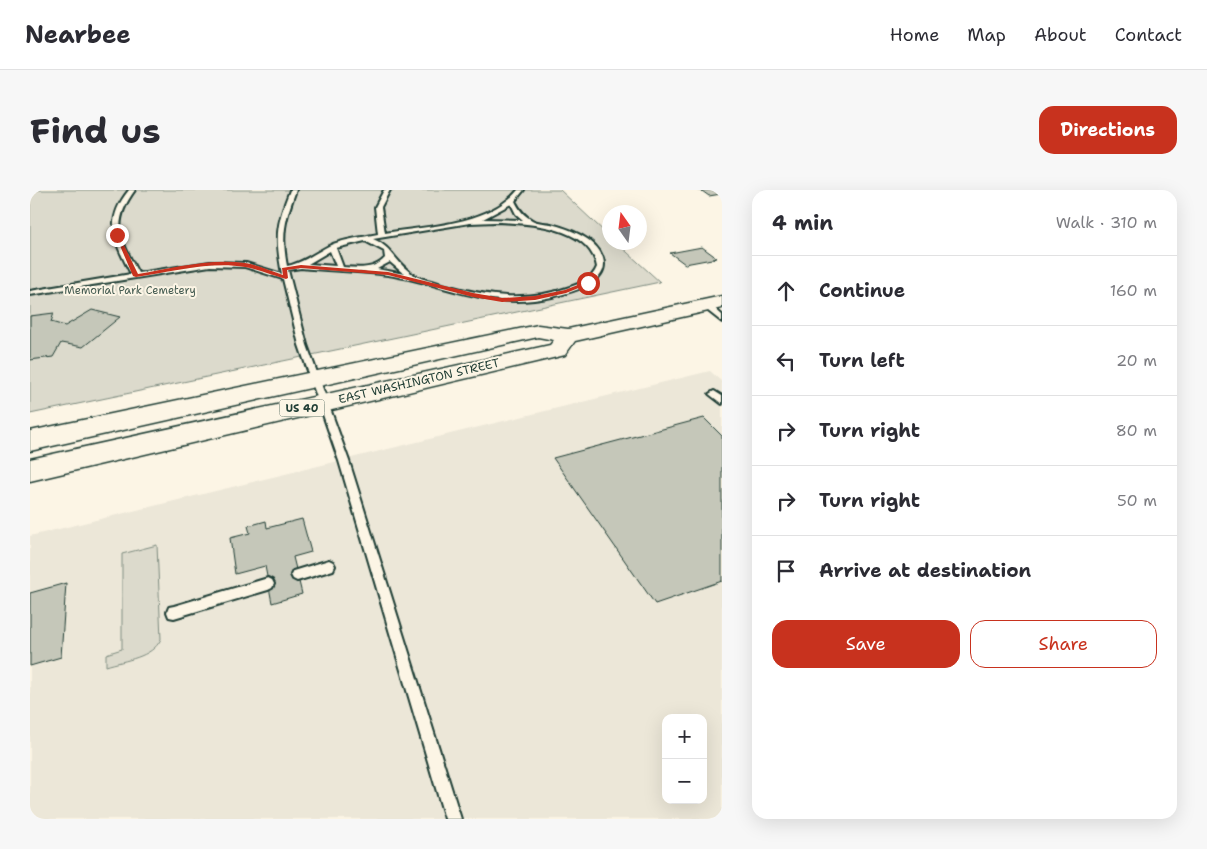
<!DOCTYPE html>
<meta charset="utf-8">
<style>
body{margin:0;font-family:"Shantell Sans",sans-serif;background:#f7f7f7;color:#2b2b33}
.controls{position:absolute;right:15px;bottom:15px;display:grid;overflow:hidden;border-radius:10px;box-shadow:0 5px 20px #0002}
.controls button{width:45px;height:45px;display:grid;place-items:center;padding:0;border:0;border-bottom:1px solid #e1e1e2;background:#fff;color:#2b2b33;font:25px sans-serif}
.compass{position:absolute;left:572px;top:15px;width:45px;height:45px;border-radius:50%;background:#fff;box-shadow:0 5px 20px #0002;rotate:346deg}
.stop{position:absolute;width:15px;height:15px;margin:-11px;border:4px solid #c8321e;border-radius:50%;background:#fff}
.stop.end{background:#c8321e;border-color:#fff;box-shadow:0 1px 5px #0008}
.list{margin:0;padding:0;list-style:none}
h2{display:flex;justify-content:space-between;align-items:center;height:65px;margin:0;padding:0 20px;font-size:21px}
h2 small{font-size:16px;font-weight:400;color:#7c7c81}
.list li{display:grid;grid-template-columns:32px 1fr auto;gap:15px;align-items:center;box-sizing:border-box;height:70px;padding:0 20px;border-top:1px solid #e1e1e2}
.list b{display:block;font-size:19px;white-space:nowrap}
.list em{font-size:16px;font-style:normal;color:#7c7c81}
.actions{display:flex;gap:10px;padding:15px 20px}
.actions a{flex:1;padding:11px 0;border:1px solid #c8321e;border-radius:15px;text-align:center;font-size:18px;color:#c8321e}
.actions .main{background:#c8321e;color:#fff}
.icon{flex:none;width:28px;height:28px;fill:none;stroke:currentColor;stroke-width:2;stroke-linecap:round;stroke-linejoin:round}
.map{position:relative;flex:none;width:692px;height:629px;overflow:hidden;border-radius:15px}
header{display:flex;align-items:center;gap:30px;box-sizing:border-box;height:70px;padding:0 25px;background:#fff;border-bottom:1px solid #e1e1e2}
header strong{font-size:24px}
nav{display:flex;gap:28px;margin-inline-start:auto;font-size:18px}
.intro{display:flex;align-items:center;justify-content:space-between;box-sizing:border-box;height:120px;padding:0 30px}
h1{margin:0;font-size:35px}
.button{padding:12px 22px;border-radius:15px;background:#c8321e;color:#fff;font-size:18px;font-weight:700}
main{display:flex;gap:30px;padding:0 30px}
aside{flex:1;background:#fff;border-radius:15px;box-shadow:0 5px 20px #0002}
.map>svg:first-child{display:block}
.built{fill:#ece7d8;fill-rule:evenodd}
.green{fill:#dcdacc;stroke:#7e8c80}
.building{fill:#c5c7b9;stroke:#1f3d34}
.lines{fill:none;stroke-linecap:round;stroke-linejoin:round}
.service-casing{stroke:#1f3d34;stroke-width:4}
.primary-casing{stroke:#1f3d34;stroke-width:3}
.service{fill:#fcf5e5;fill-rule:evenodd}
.primary{fill:#fcf5e5;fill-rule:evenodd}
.route{fill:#c8321e}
.labels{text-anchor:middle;stroke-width:4;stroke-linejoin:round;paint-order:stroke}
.far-park-label{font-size:11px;fill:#455c52;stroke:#fcf5e5}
.shield{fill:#fcf5e5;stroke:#617469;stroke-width:1}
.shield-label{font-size:11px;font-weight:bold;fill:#1f3d34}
.street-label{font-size:12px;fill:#1f3d34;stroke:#fcf5e5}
</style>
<header>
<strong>Nearbee</strong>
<nav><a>Home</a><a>Map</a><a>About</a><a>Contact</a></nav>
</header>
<div class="intro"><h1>Find us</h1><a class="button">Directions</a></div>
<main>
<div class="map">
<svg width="692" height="629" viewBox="0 0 692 629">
<rect width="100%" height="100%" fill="#fcf5e5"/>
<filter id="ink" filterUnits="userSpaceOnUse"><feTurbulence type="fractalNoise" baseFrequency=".02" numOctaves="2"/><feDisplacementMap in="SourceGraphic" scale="10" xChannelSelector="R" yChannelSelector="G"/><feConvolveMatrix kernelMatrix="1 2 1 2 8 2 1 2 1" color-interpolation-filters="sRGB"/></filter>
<g filter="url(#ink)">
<path class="built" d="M680,181L692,192V629H0V346ZM636,528H673V610H636Z"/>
<g class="green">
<polygon points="0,0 530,0 579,46 580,52 587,53 630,92 0,224"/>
<path d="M127,355L131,449C122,468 95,470 76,476V464L92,459V364Z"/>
</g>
<g class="building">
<polygon points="664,0 686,0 691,4 679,6 672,1"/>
<polygon points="672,57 687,68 655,74 640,63"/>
<polygon points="62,120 90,127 53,157 31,153 23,167 0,170 0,126 24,123 21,132 35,136"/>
<polygon points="674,228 692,246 692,391 625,414 523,268"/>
<polygon points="272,329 281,362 263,367 272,404 242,413 235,376 205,384 200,348 220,343 218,336 236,331 237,338"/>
<polygon points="36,393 31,467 0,476 0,403"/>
</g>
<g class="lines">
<g class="service-casing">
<g id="service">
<path d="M99,0H105C80,34 91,50 108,83L180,72L216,73L252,84C245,47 246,35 260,0H266C255,30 251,44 257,76C274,73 287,61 303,54C317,49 333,47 348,44L345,17L354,0H360L351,17L355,43C397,36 459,35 488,0H494L485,11C489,19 493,25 502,30C507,33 515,33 521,34C539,39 566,48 573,68C577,81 568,90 558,95C546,101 534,104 522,107C459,121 417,94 358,85C328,81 300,81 271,78L258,80L277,155L319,271L431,629H415L309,271L269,155L253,89L215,77L180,76L0,105V101L101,84C85,52 73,32 99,0ZM481,14L486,24L493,30L453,29ZM465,32C498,33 560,36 567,77C562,89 552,93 540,97C496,113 455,106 412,94C404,91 393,90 386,86C367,76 363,57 343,49L440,33ZM335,51L354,61L355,68C344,80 329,78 313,77L306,58ZM300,61L306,76L278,74ZM360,72L374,84L347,79Z"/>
<polygon points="673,113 679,113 692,125 692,132 673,117"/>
<polygon points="684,201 692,206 692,214 679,204"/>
<polygon points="299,370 303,372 305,376 303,380 267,391 263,389 261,385 263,381"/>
<polygon points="238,388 242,390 244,394 242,398 238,400 144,428 139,427 137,422 139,417 144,416"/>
</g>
</g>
<g class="primary-casing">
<polygon id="primary" points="692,106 692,118 545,151 535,165 527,167 0,291 0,269 520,155 524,150 508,147 0,261 0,241 508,135 538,139"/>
</g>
<use href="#service" class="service"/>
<use href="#primary" class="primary"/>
</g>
</g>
<path class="route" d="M85,44L89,45L108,84C143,78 180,68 215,73C228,75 241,81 253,85L252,78L271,75L358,82L443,103L472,108L505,106L535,100L558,91L561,93L536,103L505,110L472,112L443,107L358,85L271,78L257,80L258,88L256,89C242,85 228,79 215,77C179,71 141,82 106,87L103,86Z"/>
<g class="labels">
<g class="far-park-label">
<text x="100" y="104">Memorial Park Cemetery</text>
</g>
<rect class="shield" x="249.5" y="209.5" width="45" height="17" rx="4"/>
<g class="shield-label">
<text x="272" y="222">US 40</text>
</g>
<g class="street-label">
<text transform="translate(389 191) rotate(-13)" y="4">EAST WASHINGTON STREET</text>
</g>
</g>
</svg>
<div class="controls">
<button>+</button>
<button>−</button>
</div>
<svg class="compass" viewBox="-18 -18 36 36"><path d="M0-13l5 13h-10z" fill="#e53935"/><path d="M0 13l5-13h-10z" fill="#7c7c81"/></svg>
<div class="stop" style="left:558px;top:93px"></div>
<div class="stop end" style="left:87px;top:45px"></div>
</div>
<aside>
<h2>4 min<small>Walk · 310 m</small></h2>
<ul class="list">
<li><svg class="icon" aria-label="ahead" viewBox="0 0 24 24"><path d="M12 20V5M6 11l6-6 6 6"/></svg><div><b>Continue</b></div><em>160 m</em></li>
<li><svg class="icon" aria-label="left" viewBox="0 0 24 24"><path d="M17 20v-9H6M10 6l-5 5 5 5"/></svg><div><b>Turn left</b></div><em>20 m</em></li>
<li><svg class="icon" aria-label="right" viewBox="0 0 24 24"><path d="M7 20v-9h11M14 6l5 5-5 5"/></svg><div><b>Turn right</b></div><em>80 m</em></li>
<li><svg class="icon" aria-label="right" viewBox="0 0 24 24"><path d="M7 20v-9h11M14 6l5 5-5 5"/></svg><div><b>Turn right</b></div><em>50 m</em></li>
<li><svg class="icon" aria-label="arrive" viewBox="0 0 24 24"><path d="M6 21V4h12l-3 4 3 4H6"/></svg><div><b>Arrive at destination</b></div></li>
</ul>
<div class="actions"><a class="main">Save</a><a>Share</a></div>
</aside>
</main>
